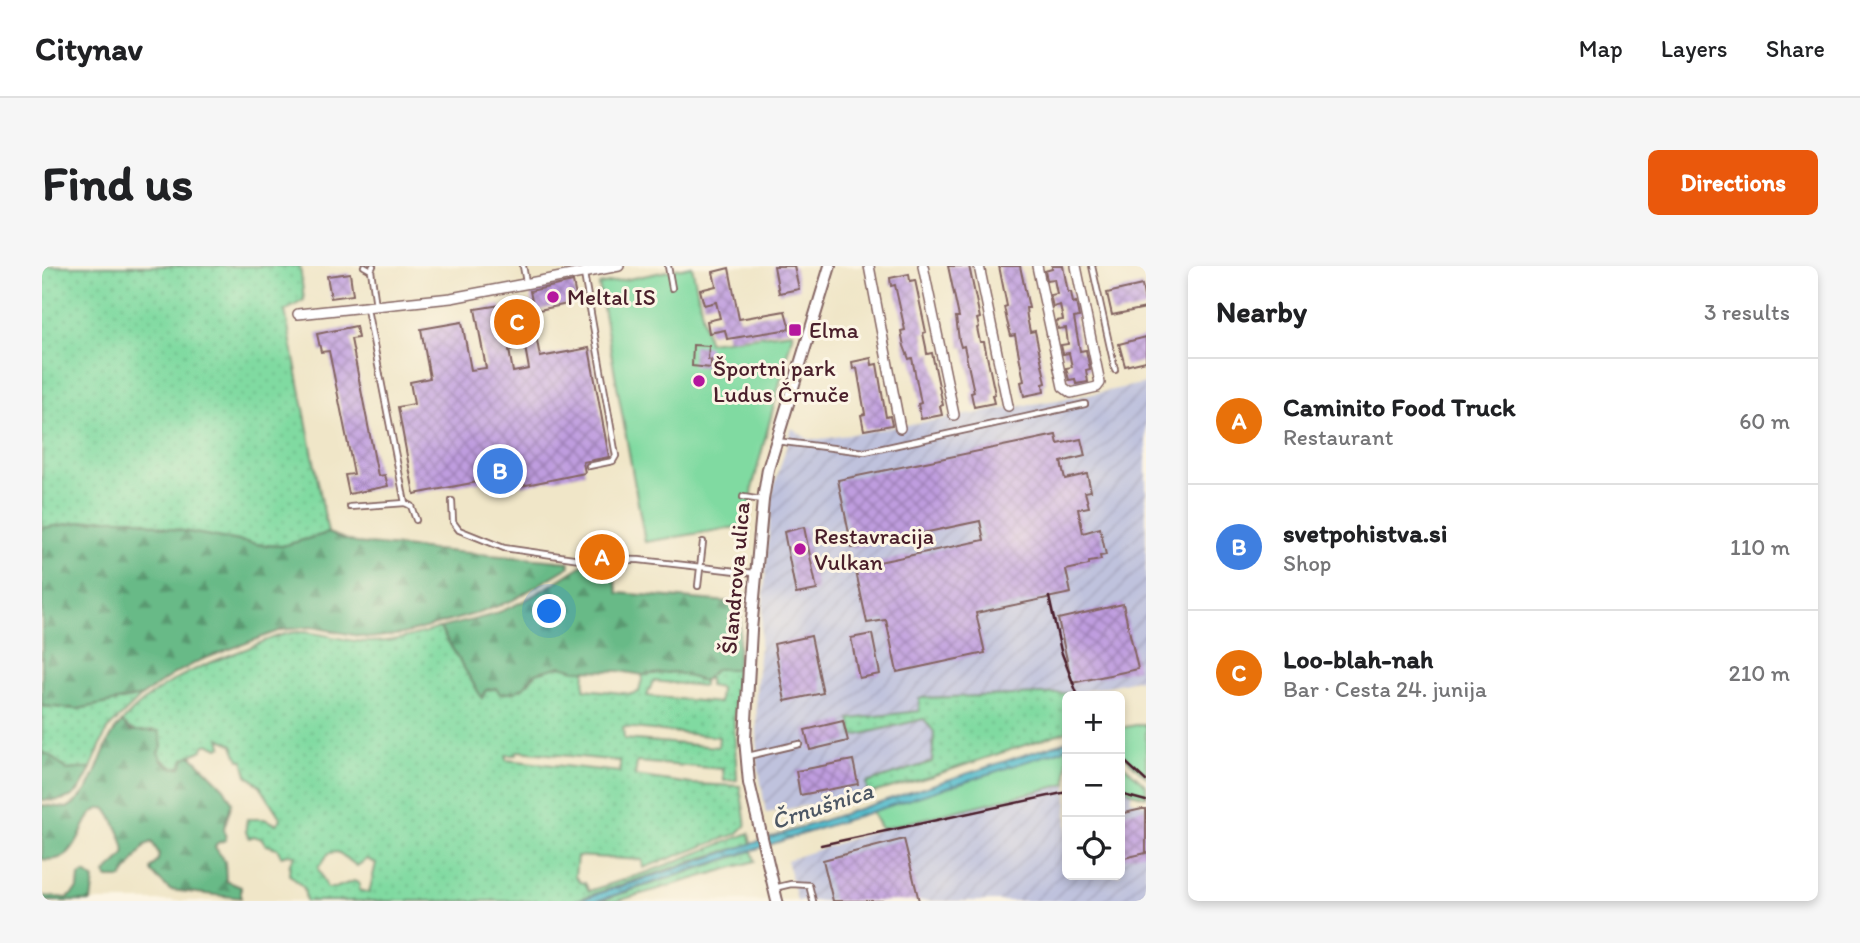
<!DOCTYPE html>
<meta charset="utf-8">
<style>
body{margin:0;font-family:Itim,sans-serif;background:#f6f6f6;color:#202124}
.controls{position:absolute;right:21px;bottom:21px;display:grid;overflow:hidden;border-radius:10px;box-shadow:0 4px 10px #0003}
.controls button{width:63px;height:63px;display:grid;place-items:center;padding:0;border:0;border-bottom:2px solid #e0e0e0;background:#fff;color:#202124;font:35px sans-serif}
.you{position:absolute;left:508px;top:346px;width:24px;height:24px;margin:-18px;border:5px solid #fff;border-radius:50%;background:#1a73e8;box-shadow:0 0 0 10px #1a73e833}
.badge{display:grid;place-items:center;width:46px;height:46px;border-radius:50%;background:#ea580c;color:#fff;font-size:23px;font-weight:700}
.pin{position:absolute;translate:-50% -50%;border:4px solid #fff;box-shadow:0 2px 7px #0006}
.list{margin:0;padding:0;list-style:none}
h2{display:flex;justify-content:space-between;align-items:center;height:91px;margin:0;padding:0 28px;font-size:30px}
h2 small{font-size:23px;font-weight:400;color:#757577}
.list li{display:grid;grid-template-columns:46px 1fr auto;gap:21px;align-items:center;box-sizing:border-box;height:126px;padding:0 28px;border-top:2px solid #e0e0e0}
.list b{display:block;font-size:26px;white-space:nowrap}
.list p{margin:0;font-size:23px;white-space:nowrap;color:#757577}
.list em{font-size:23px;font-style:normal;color:#757577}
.icon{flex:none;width:38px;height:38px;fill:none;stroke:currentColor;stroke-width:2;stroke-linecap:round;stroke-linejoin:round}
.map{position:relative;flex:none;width:1104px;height:635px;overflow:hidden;border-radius:10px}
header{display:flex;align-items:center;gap:42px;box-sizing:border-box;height:98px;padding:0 35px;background:#fff;border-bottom:2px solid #e0e0e0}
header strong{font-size:33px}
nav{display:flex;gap:38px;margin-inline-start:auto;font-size:24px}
.intro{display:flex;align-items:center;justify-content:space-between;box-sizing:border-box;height:168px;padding:0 42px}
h1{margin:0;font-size:49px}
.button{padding:18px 32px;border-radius:10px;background:#ea580c;color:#fff;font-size:24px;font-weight:700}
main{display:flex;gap:42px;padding:0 42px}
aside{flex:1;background:#fff;border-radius:10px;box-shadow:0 4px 10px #0003}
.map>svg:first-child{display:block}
.industrial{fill:url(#industrial-furrows)}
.grass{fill:url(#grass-dots);stroke:#657c66;stroke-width:2;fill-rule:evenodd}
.forest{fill:url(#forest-firs);stroke:#596c59;stroke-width:2}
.garden{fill:#80daa1;stroke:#657c66;stroke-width:2}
.water{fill:url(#water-waves);stroke:#4e6e7d;stroke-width:2}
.building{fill:url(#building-cross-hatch);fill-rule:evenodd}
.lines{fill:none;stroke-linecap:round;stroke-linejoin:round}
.service-casing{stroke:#846562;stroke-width:8}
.minor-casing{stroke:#846562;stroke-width:12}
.tertiary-casing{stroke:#846562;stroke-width:14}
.service{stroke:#fff;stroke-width:4.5}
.minor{stroke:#fff;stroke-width:9}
.tertiary{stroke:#fff;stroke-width:10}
.rail{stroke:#4a1f2b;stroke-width:2.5}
.poi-dot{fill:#b5179e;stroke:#fcf5e5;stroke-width:2.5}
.labels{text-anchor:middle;stroke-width:6;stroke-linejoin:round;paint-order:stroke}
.poi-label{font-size:23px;fill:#4a1f2b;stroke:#fcf5e5;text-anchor:start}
.street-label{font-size:23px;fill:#4a1f2b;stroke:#fcf5e5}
.water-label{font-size:24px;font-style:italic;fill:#4d5764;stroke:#fcf5e5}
</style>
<header>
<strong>Citynav</strong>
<nav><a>Map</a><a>Layers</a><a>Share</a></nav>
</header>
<div class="intro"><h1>Find us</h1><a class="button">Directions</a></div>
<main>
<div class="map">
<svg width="1104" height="635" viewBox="0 0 1104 635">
<defs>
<pattern id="industrial-furrows" width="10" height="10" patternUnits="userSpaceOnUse" patternTransform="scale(1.75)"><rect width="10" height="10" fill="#bfc2dd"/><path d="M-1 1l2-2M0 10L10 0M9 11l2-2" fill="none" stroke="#a6a6be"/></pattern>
<pattern id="grass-dots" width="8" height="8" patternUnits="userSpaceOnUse" patternTransform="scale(1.75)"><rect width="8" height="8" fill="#80daa1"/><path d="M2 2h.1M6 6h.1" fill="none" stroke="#70bb8b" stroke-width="1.8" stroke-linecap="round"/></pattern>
<pattern id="forest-firs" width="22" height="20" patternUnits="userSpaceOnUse" patternTransform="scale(1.75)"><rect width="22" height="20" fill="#68ba87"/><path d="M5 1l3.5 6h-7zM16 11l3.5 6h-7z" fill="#58976f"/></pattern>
<pattern id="water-waves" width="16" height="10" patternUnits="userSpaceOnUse" patternTransform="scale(1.75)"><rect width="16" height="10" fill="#53becf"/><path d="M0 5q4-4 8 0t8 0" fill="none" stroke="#479aa8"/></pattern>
<pattern id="building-cross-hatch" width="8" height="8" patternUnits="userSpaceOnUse" patternTransform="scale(1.75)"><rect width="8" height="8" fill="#bf9ddf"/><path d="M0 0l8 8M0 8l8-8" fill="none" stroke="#9d7fb5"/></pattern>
</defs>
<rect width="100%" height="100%" fill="#fcf5e5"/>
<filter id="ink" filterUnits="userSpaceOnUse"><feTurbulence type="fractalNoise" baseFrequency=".0143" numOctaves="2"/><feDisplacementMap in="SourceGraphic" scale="14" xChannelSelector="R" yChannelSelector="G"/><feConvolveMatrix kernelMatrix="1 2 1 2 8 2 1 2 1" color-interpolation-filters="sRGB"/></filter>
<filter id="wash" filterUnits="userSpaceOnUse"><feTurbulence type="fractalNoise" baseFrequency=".00686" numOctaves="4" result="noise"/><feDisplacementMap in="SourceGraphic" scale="28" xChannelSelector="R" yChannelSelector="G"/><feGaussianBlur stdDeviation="1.57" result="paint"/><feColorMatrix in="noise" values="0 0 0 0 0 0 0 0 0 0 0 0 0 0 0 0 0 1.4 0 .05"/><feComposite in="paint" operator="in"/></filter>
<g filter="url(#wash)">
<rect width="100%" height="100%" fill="#f0e6c8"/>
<g class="industrial">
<polygon points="1104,117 1104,412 1023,429 878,432 877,445 808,453 812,470 883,452 892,466 890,496 825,516 826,528 724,547 716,499 714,428 730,228 750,162 766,173 780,173 1046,129"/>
<polygon points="1078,517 1090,527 1088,534 1104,539 1104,635 755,635 745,594 839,563 1025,518 1025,609 1078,609"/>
</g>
<g class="grass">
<polygon points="0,0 258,0 262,34 243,45 286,267 240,280 220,279 124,262 92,253 59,253 0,262"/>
<path d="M398,362L440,432L444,424L486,417L494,407L519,400L543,404L542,423L589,428L597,426L601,409L632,406L661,415V420L611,415L605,430L677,437L678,422L667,420V413H661L674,403H695L692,457L695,514L682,515L681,503L595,496L593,510L649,518L698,520L704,559L695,568L601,602L600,594L535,590L533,610L538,616L543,617L547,625L606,606L707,567L709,578L660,592L531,635H264L262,622L247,608L248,597L253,589L245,588L239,590L235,582L224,579L220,573L212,570L207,572C202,565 204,561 205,553H222L234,558L239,553L218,520L205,509L201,494H197L191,479L178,472L180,480L176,482L168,478L163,479L160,484L142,493L139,501L132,502L117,491L116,486L120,480L111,464C98,467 90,466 80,456C113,418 157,400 204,383C220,376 237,368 255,366C275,365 294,373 314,375C343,379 370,370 398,362ZM581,461L677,471L676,481L582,473ZM476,485L578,495V506L464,494V489H474ZM296,586L315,600L325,593L334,597L327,627L317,624L318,618L312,615L293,622H285L276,602L287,587Z"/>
<polygon points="1030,427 1031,430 1025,430 1025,465 887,511 826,528 824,517 890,496 892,466 882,453 812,470 808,453 877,445 877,432"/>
<polygon points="100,430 65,464 49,502 25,504 7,489 0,486 0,440 36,443"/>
<polygon points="710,585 713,595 575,635 557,635"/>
</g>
<g class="forest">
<polygon points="59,253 92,253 124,262 220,279 240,280 286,267 314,277 527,296 528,300 471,334 440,346 361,368 327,372 270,361 239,364 159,394 130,409 100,430 36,443 0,440 0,262"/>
<path d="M544,297L569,298L576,327L700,337L695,403H674L661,415L632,406L601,409L577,405L533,404L519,400L494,407L482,421L473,426L458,428L454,422L444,424L440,432L398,362C416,357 434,354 452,348C485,336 514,316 544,297Z"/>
<path d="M80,456L89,465H117L120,480L116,486L120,495L132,502L139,501L142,493L149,489L182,522L190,536L182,562L184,574L175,577L173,581L183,596L184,615L199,621V632L128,624L110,607L109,603L116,594L117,588L110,576L103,579L80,612H66L63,608C68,601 79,595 82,588C86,581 69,548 63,542C34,542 45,600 0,593V539L25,542C58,524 55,481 80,456Z"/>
<path d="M0,486L7,489L25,504L49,502C38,528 30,537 0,534Z"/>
<polygon points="43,607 52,614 49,635 0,635 0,630 26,632 36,622 37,610"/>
</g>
<g class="garden">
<polygon points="650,0 666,76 751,66 711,219 707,259 603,276 557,19"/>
<polygon points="1094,459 1104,459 1104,511 1078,486 1078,462"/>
<polygon points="1025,481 1025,518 839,563 829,545"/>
<polygon points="1078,496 1104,519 1104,531 1090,527 1078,517"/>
</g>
<polygon class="water" points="1025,475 1025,481 1020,484 554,635 534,635"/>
<g id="blocks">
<g class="building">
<polygon points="732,0 752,0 757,23 737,27"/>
<polygon points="906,0 927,0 938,52 935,53 937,61 935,62 938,76 942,76 953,128 950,129 952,137 932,141 929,127 932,126 922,80 919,81 917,74 914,51 917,51"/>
<polygon points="957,0 978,0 987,42 984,42 985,51 988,66 993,65 1004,117 1001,118 1002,126 982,130 979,116 982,115 973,69 969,70 965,55 962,41 965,40"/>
<polygon points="1010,0 1021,0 1026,26 1029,26 1031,37 1034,36 1037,51 1032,52 1038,85 1044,84 1048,103 1044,104 1046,116 1034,118 1033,113 1027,114 1024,102 1030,101 1027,87 1021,88 1019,79 1026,78 1024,62 1016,63 1014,55 1021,54 1018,39 1011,41 1008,29 1015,28 1012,13 1005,14 1003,5 1010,3"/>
<polygon points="687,2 697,53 743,45 748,63 685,73 683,64 667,67 665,55 678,52 674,36 662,39 658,24 674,20 671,6"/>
<polygon points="308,7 311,29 289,32 285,10"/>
<polygon points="867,8 868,15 873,14 884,66 881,67 884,81 885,88 890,87 901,139 898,140 900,149 879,153 876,138 879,137 870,92 867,93 862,80 859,65 863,64 853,19 849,20 848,12"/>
<polygon points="531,16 535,36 492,45 488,25"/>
<polygon points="1100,19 1104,42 1070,49 1065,27"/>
<path d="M459,39L460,45L466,44L467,51L490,47L498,91L547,82L567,191L541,196L543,207L479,220L477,208L372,228L356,141L372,138L368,116L388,112L379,63L420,56L429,104L444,102L433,43ZM483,81L487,103L471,106L467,84Z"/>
<polygon points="314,60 316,72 309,73 336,210 343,209 346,220 307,228 303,209 312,208 287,85 279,86 275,68"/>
<polygon points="1104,71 1104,95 1083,100 1077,78"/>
<polygon points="651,79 667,80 666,93 669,94 669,102 650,100"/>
<polygon points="829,92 830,99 835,98 844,151 848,150 850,159 822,164 819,149 823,148 815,102 811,103 810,96"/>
<polygon points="1014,169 1016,178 1039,173 1043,190 1019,196 1023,213 1045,208 1049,225 1043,226 1047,241 1036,243 1041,267 1058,262 1064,289 1058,290 1059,294 1047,296 1047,299 1024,304 1029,327 934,347 943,387 855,406 844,354 825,357 813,301 942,274 938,255 810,282 796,214"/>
<polygon points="762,261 775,324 754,328 742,266"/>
<polygon points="1081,338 1096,403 1030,417 1016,353"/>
<polygon points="830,368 838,408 817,412 809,372"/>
<polygon points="769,370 781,427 743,435 732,378"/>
<polygon points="801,455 806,475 768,484 763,464"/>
<polygon points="811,494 816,518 758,529 754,505"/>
<polygon points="1100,543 1104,543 1104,587 1078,593 1078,548"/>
<polygon points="862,573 877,635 791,635 781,594"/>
</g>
</g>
</g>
<g filter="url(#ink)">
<use href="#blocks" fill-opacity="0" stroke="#846562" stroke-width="2"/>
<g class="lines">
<g class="service-casing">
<g id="service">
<polyline points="322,0 329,4"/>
<polyline points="331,0 329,4 334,40"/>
<polyline points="481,0 484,16"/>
<polyline points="626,0 630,22"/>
<polyline points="1050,0 1073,104"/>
<polyline points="542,8 574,190 571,195 547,200"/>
<polyline points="325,43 363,237 369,240 374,254"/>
<polyline points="734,175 823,186 1043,138"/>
<polyline points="701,231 720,234"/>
<polyline points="410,235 411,256 417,264 462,282 538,293 597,294 712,307"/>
<polyline points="308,241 363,237"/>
<polyline points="656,320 661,276"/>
<polyline points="706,490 757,478"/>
<polyline points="732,622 749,618 767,619 771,635"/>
</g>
</g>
<g class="minor-casing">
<g id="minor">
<polyline points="827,0 858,162"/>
<polyline points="881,0 912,149"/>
<polyline points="937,0 966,140"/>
<polyline points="995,0 1021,121 1029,127 1055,121 1058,117 1034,0"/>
<polyline points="256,48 409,32 577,0"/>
</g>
</g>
<g class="tertiary-casing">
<polyline id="tertiary" points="735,635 707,517 703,473 709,364 721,234 726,203 788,0"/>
</g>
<use href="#service" class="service"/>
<use href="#minor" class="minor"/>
<use href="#tertiary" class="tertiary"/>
<g class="rail">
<polyline points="1007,331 1019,385 1036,430"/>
<polyline points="1078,491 1104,515"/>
<polyline points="1078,528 1104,535"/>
<polyline points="779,579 1025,526"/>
</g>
</g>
</g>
<g class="poi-dot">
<circle cx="511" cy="31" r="7"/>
<rect x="746" y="57" width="14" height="14" rx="3.5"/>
<circle cx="657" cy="115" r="7"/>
<circle cx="758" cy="283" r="7"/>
</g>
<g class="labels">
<g class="poi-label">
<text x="525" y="39">Meltal IS</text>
<text x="767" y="72">Elma</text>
<text x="671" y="110">Športni park<tspan x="671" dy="26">Ludus Črnuče</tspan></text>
<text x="772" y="278">Restavracija<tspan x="772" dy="26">Vulkan</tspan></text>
</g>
<g class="street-label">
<text transform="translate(693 312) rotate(-85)" y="8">Šlandrova ulica</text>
</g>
<g class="water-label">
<text transform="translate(780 540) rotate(-18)" y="8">Črnušnica</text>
</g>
</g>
</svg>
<div class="controls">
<button>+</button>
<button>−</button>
<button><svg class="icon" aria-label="locate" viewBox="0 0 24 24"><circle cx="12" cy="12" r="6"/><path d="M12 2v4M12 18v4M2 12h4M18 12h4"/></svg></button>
</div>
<div class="you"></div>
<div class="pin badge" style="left:560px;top:291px;background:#e8710a">A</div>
<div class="pin badge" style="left:458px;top:205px;background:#3f7fe0">B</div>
<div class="pin badge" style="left:475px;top:56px;background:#e8710a">C</div>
</div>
<aside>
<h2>Nearby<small>3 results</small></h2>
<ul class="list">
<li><span class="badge" style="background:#e8710a">A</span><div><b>Caminito Food Truck</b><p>Restaurant</p></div><em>60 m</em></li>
<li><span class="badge" style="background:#3f7fe0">B</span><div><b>svetpohistva.si</b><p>Shop</p></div><em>110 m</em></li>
<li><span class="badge" style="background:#e8710a">C</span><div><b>Loo-blah-nah</b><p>Bar · Cesta 24. junija</p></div><em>210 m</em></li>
</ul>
</aside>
</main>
